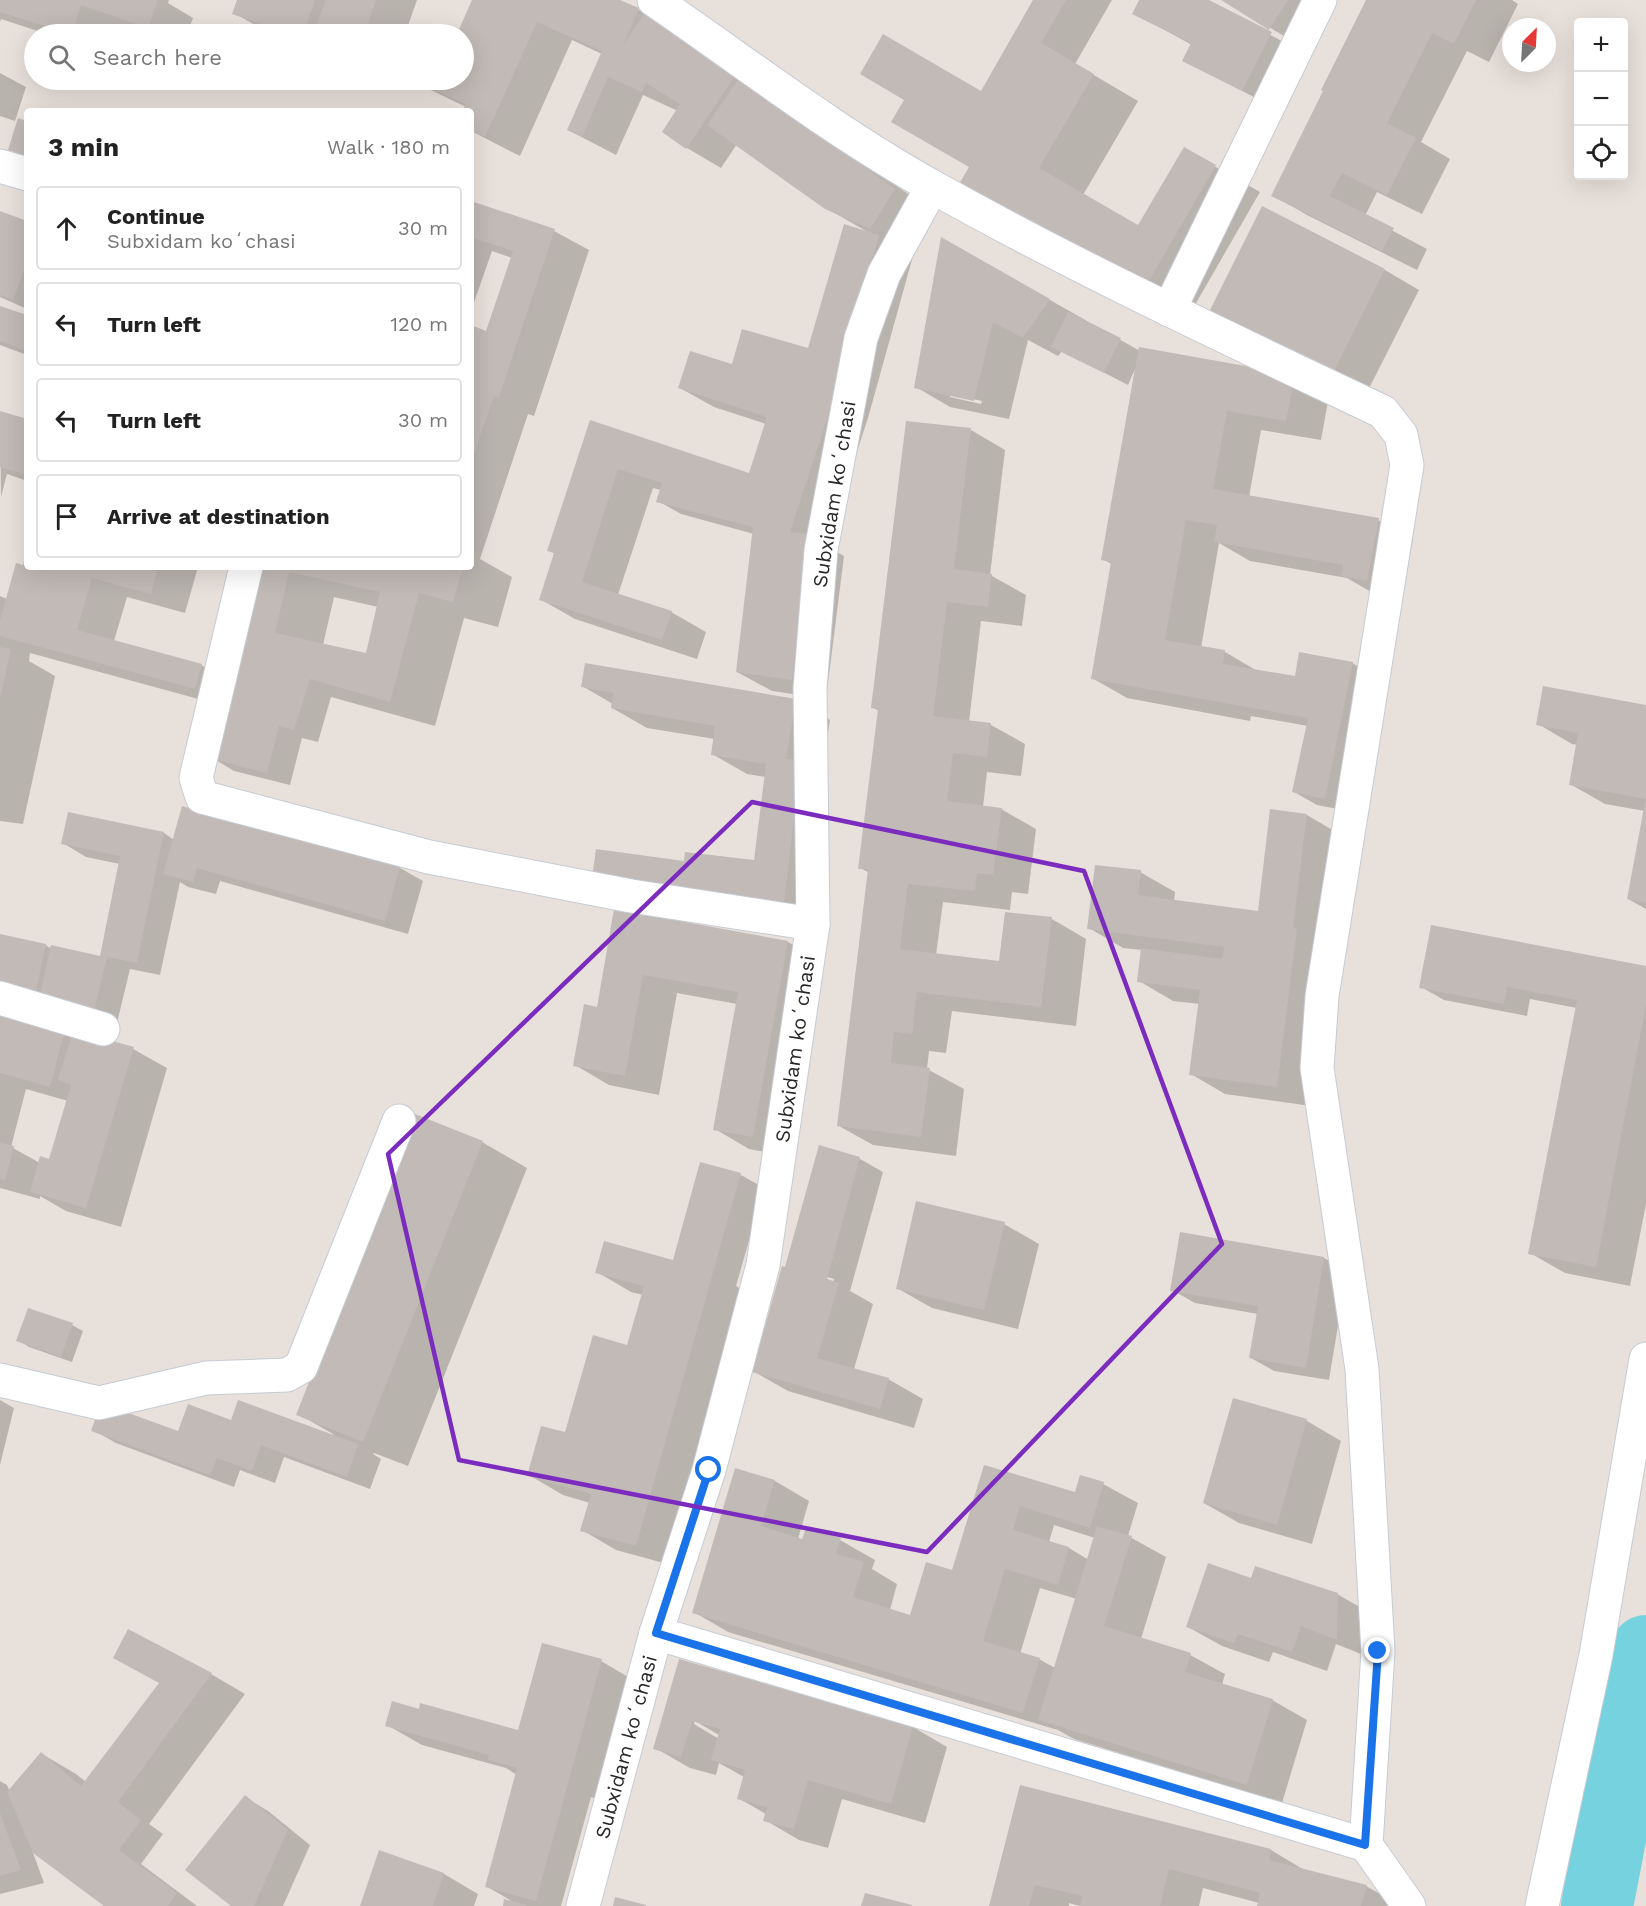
<!DOCTYPE html>
<meta charset="utf-8">
<style>
body{margin:0;font-family:"Work Sans",sans-serif;background:#f2f2f2;color:#222}
.controls{position:absolute;right:18px;top:18px;display:grid;overflow:hidden;border-radius:6px;box-shadow:0 6px 24px #0002}
.controls button{width:54px;height:54px;display:grid;place-items:center;padding:0;border:0;border-bottom:2px solid #e0e0e0;background:#fff;color:#222;font:30px sans-serif}
.compass{position:absolute;left:1502px;top:18px;width:54px;height:54px;border-radius:50%;background:#fff;box-shadow:0 6px 24px #0002;rotate:24deg}
.stop{position:absolute;width:18px;height:18px;margin:-14px;border:4px solid #1a73e8;border-radius:50%;background:#fff}
.stop.end{background:#1a73e8;border-color:#fff;box-shadow:0 2px 6px #0008}
.list{margin:0;padding:0;list-style:none}
h2{display:flex;justify-content:space-between;align-items:center;height:78px;margin:0;padding:0 24px;font-size:26px}
h2 small{font-size:20px;font-weight:400;color:#767676}
.list li{display:grid;grid-template-columns:39px 1fr auto;gap:18px;align-items:center;box-sizing:border-box;height:84px;margin:0 12px 12px;padding:0 12px;border:2px solid #e0e0e0;border-radius:6px}
.list b{display:block;font-size:22px;white-space:nowrap}
.list p{margin:0;font-size:20px;white-space:nowrap;color:#767676}
.list em{font-size:20px;font-style:normal;color:#767676}
.icon{flex:none;width:33px;height:33px;fill:none;stroke:currentColor;stroke-width:2;stroke-linecap:round;stroke-linejoin:round}
.map{position:relative;flex:none;width:1646px;height:1906px;overflow:hidden}
.search{position:absolute;background:#fff;box-shadow:0 6px 24px #0002;left:24px;top:24px;width:450px;height:66px;display:flex;align-items:center;gap:15px;box-sizing:border-box;padding:0 21px;border-radius:33px;color:#767676;font-size:22px}
.panel{position:absolute;background:#fff;box-shadow:0 6px 24px #0002;left:24px;top:108px;width:450px;height:462px;border-radius:6px}
.map>svg:first-child{display:block}
.shadow{fill:#0003;fill-rule:evenodd}
.lines{fill:none;stroke-linecap:round;stroke-linejoin:round}
.river{stroke:#77d2e0;stroke-width:72}
.building{fill:#c1bab7;fill-rule:evenodd}
.minor-casing{stroke:#c6cbd4;stroke-width:35}
.minor{stroke:#fff;stroke-width:33}
.route{stroke:#1a73e8;stroke-width:8}
.marked{fill:none;stroke:#7b2cbf;stroke-width:4.5;stroke-linejoin:round}
.labels{text-anchor:middle;stroke-width:6;stroke-linejoin:round;paint-order:stroke}
.street-label{font-size:20px;fill:#272727;stroke:#fff}
</style>
<div class="map">
<svg width="1646" height="1906" viewBox="0 0 1646 1906">
<rect width="100%" height="100%" fill="#e8e0da"/>
<g class="shadow">
<polygon points="0,0 169,0 168,3 193,18 187,34 147,34 116,24 113,34 47,34 1,19 0,22"/>
<polygon points="239,0 417,0 405,34 280,34 257,26 234,13"/>
<polygon points="474,0 617,0 639,10 673,30 775,99 929,209 913,256 868,418 838,509 815,539 844,556 826,699 772,691 737,672 754,534 681,514 658,501 661,490 653,488 618,595 671,612 706,632 697,659 575,619 540,599 555,554 549,550 591,422 750,474 766,424 714,407 680,388 733,366 809,350 866,231 826,208 737,144 721,168 687,148 664,131 678,111 643,95 616,155 568,130 602,54 572,40 520,156 471,131 471,111 464,111 466,107 410,80 464,80 464,34 459,34"/>
<polygon points="1035,0 1112,0 1075,64 1138,101 1083,195 1138,227 1184,149 1260,192 1188,317 971,166 981,93"/>
<polygon points="1141,0 1205,0 1306,54 1276,109 1184,60 1192,45 1134,13"/>
<polygon points="1223,0 1334,0 1304,48"/>
<polygon points="1368,0 1512,0 1518,4 1489,62 1467,51 1421,142 1450,159 1422,214 1377,192 1365,216 1427,249 1417,270 1307,215 1273,195"/>
<polygon points="0,73 26,87 15,121 0,116"/>
<path d="M471,203L554,231L589,250L534,416L528,414L480,559L512,577L498,627L464,618L435,726L331,697L318,742L302,738L290,785L234,771L211,757L224,706L30,653L29,661L55,676L23,824L0,821V596L7,599L24,567L27,557V567H198L185,613L127,597L114,641L201,665L230,681L261,567H471V327L487,332L512,258L492,251L471,311ZM334,597L378,607L367,655L323,645Z"/>
<polygon points="1263,208 1385,270 1419,290 1362,402 1241,341"/>
<polygon points="0,213 27,223 27,309 0,297"/>
<path d="M942,239L1140,351L1294,377L1329,396L1321,440L1261,430L1249,497L1378,520L1413,539L1402,600L1378,596L1347,578L1250,561L1219,543L1201,648L1225,652L1259,672L1297,678L1352,663L1376,676L1348,811L1317,805L1294,792L1308,726L1251,716L1250,721L1127,698L1092,678L1113,565L1103,559L1135,369L1128,385L1062,351L1058,356L1028,340L1009,419L950,407L916,387ZM950,394L982,401L981,404L950,397Z"/>
<polygon points="0,308 27,317 27,355 0,345"/>
<polygon points="0,412 27,421 27,481 7,474 1,497"/>
<polygon points="971,430 1005,450 990,575 1026,595 1022,626 981,621 969,722 991,725 1025,744 1021,776 987,772 983,807 1001,809 1036,829 1028,894 1012,892 1010,910 943,902 936,955 1000,962 1052,919 1086,939 1076,1026 952,1011 946,1053 929,1051 927,1069 964,1089 956,1156 873,1145 839,1126 870,873 860,868 879,711 872,707"/>
<polygon points="582,686 796,700 830,720 821,774 807,915 617,890 686,863 755,862 766,777 747,774 712,754 715,739 647,728 612,708 613,704"/>
<polygon points="1646,707 1646,909 1628,899 1645,811 1605,804 1570,784 1578,745 1572,744 1538,724"/>
<polygon points="183,808 400,868 423,881 408,934 220,881 216,894 188,887 180,882 160,975 130,969 117,1023 5,991 0,935 45,945 52,949 101,958 120,864 86,857 63,843 164,833 174,840"/>
<polygon points="1307,815 1341,835 1311,1106 1225,1094 1191,1074 1200,1004 1173,1001 1139,981 1142,950 1123,948 1089,928 1140,872 1175,892 1174,901 1259,912"/>
<polygon points="616,911 788,942 822,962 787,1156 749,1149 715,1129 737,1004 677,993 659,1095 609,1085 575,1065 598,1009"/>
<polygon points="1646,967 1646,1204 1630,1286 1565,1273 1530,1253 1577,1008 1530,999 1527,1016 1444,1000 1421,987"/>
<path d="M0,1012L133,1049L167,1068L121,1227L66,1211L40,1196V1199L0,1188ZM26,1089L68,1101L50,1161L40,1163L11,1147Z"/>
<polygon points="482,1142 527,1168 408,1466 374,1453 373,1454 381,1459 370,1489 284,1457 275,1483 240,1470 234,1487 116,1443 93,1430 179,1433 232,1422 333,1436 333,1434 298,1414"/>
<path d="M820,1147L860,1159L883,1172L850,1291L873,1304L854,1369L888,1379L923,1399L914,1428L788,1391L753,1371L786,1268ZM809,1272L834,1279L833,1282Z"/>
<polygon points="741,1175 764,1188 736,1286 747,1293 671,1565 616,1550 582,1530 590,1503 563,1495 529,1475 566,1434 628,1347 643,1295 631,1292 597,1272 674,1262"/>
<polygon points="1004,1224 1039,1244 1018,1329 932,1308 897,1288"/>
<polygon points="1182,1234 1324,1258 1347,1271 1329,1380 1274,1371 1251,1358 1258,1314 1195,1303 1172,1290"/>
<polygon points="72,1325 83,1331 72,1362 29,1347 18,1340"/>
<polygon points="0,1400 14,1408 0,1465"/>
<polygon points="1234,1400 1307,1421 1341,1441 1312,1544 1239,1523 1204,1503"/>
<path d="M985,1467L1076,1494L1103,1484L1138,1503L1128,1536L1166,1557L1141,1639L1190,1655L1225,1674L1222,1685L1272,1700L1307,1720L1282,1803L1074,1739L1058,1730L728,1632L694,1612L736,1470L775,1481L809,1501L798,1539L840,1540L875,1560L872,1569L897,1584L890,1610L911,1617L953,1572ZM1054,1525L1095,1538L1089,1560L1069,1548L1049,1542ZM1040,1588L1077,1599L1055,1668L1039,1659L1020,1654Z"/>
<polygon points="1251,1580 1337,1594 1372,1614 1371,1658 1336,1644 1327,1671 1273,1652 1269,1662 1222,1646 1188,1627"/>
<path d="M680,1660L913,1727L947,1747L925,1823L842,1799L828,1848L799,1840L765,1820L766,1814L738,1798L744,1777L719,1763L716,1775L690,1768L655,1748ZM695,1721L719,1735V1739L694,1724Z"/>
<polygon points="601,1661 635,1681 603,1801 591,1797 561,1906 504,1906 515,1903 486,1886 517,1775 506,1768 422,1745 387,1725 420,1710 519,1732"/>
<polygon points="211,1674 245,1694 149,1824 163,1834 141,1864 197,1906 106,1906 32,1850 44,1883 0,1894 0,1781 7,1785 10,1792 42,1754 76,1774 86,1782"/>
<polygon points="1021,1786 1271,1850 1306,1871 1366,1886 1389,1899 1387,1906 1258,1906 1259,1903 1203,1888 1199,1906 1080,1906 1069,1903 1069,1906 990,1906"/>
<polygon points="245,1797 268,1811 310,1845 283,1906 233,1906"/>
<polygon points="380,1852 444,1874 478,1894 474,1906 361,1906"/>
</g>
<g class="lines">
<polyline class="river" points="1597,1906 1646,1651"/>
</g>
<g class="building">
<polygon points="0,0 158,0 148,28 81,5 72,34 0,12"/>
<polygon points="237,0 315,0 303,34 290,34 232,14"/>
<polygon points="326,0 376,0 364,34 313,34"/>
<polygon points="472,0 620,0 639,8 623,45 645,13 737,73 686,149 662,132 680,104 646,83 642,92 608,77 582,137 567,130 602,51 537,22 485,137 471,131 471,111 462,111 466,104 411,80 464,80 464,34 457,34"/>
<polygon points="1033,0 1066,0 1041,43 1094,74 1039,168 1138,225 1184,147 1216,165 1142,293 958,186 969,167 891,122 904,100 860,74 883,34 981,91"/>
<polygon points="1139,0 1209,0 1272,32 1242,91 1182,61 1191,43 1132,14"/>
<polygon points="1221,0 1288,0 1269,30"/>
<polygon points="1366,0 1476,0 1454,44 1432,33 1387,123 1416,138 1387,195 1342,173 1330,196 1394,228 1382,251 1271,196 1323,91 1321,90"/>
<polygon points="740,77 895,189 870,229 825,209 707,125"/>
<polygon points="18,118 27,121 27,156 8,150"/>
<polygon points="471,201 555,229 499,397 494,396 471,463 471,325 486,331 513,251 471,237"/>
<polygon points="1262,206 1385,269 1328,383 1204,322"/>
<polygon points="0,211 27,221 27,262 13,300 0,295"/>
<polygon points="844,224 879,235 834,398 790,532 810,534 792,680 736,672 753,527 656,502 662,483 618,469 582,582 672,611 662,640 539,600 554,553 547,551 590,420 749,473 767,417 678,388 690,351 732,364 742,329 808,348"/>
<polygon points="941,237 1050,299 1023,338 993,322 974,401 914,388"/>
<polygon points="0,306 27,315 27,351 0,341"/>
<polygon points="1068,312 1121,338 1104,373 1051,347"/>
<polygon points="1139,347 1295,375 1286,421 1227,411 1213,489 1379,518 1367,581 1341,576 1343,565 1214,542 1217,525 1186,520 1165,640 1225,650 1223,664 1295,676 1299,652 1353,662 1325,799 1292,792 1308,718 1091,679 1111,562 1101,560"/>
<polygon points="0,411 27,419 27,469 25,475 0,467"/>
<polygon points="906,421 971,428 954,569 992,574 988,607 947,602 933,716 991,723 987,757 953,753 947,801 1002,808 993,875 977,873 975,891 908,884 900,949 999,961 1005,912 1052,917 1041,1007 917,992 912,1034 894,1032 891,1063 930,1068 921,1137 837,1126 868,869 858,869 878,709 871,708"/>
<polygon points="26,553 27,567 158,567 151,594 92,578 77,630 202,664 195,689 0,636 0,620 16,563 23,565"/>
<path d="M259,567H463L453,602L419,593L390,702L310,679L294,730L279,726L267,773L209,758ZM289,572L380,592L366,653L275,633Z"/>
<polygon points="0,647 11,649 1,694 0,694"/>
<polygon points="585,663 796,699 786,759 801,760 784,902 592,878 596,849 684,861 685,852 754,860 766,764 711,755 715,726 611,708 613,693 581,687"/>
<polygon points="1543,686 1646,705 1646,799 1569,785 1578,733 1536,725"/>
<polygon points="1645,802 1646,802 1646,903 1627,899"/>
<polygon points="182,806 400,867 385,921 197,868 193,882 163,874"/>
<polygon points="1270,809 1307,814 1293,928 1297,929 1277,1087 1189,1075 1200,990 1137,982 1141,948 1222,959 1224,947 1087,929 1095,865 1141,870 1138,895 1258,911"/>
<polygon points="68,812 164,832 137,963 107,957 94,1011 39,999 51,945 100,956 120,856 61,844"/>
<polygon points="614,909 788,941 753,1137 713,1130 738,992 643,975 625,1076 573,1066 584,1004 597,1007"/>
<polygon points="1431,925 1646,966 1646,1005 1596,1267 1528,1254 1577,1000 1507,987 1504,1004 1419,988"/>
<polygon points="0,934 46,944 36,991 0,983"/>
<polygon points="0,1010 66,1027 50,1087 0,1073"/>
<polygon points="73,1030 134,1047 86,1208 30,1192 40,1156 49,1159 71,1085 58,1080"/>
<polygon points="415,1114 483,1141 363,1442 296,1415"/>
<polygon points="0,1142 14,1146 5,1180 0,1179"/>
<polygon points="819,1145 860,1157 827,1279 839,1283 817,1358 889,1378 880,1409 752,1372 782,1266 785,1267"/>
<polygon points="700,1162 741,1173 636,1546 580,1531 591,1494 527,1476 541,1426 565,1432 593,1335 627,1345 644,1286 595,1273 604,1241 673,1260"/>
<polygon points="916,1201 1005,1222 984,1310 896,1289"/>
<polygon points="1180,1232 1324,1257 1306,1368 1249,1358 1258,1306 1170,1291"/>
<polygon points="28,1308 73,1323 61,1357 16,1341"/>
<polygon points="1233,1398 1307,1419 1277,1525 1203,1503"/>
<polygon points="238,1400 358,1444 347,1477 261,1445 252,1471 217,1458 210,1475 91,1431 101,1403 178,1431 188,1404 231,1420"/>
<polygon points="984,1465 1075,1492 1080,1475 1104,1482 1090,1528 1020,1506 1013,1530 1069,1547 1058,1585 1005,1569 983,1641 1040,1658 1023,1713 692,1613 735,1468 775,1480 761,1526 802,1539 806,1528 841,1538 836,1554 864,1562 853,1597 910,1615 926,1562 952,1570"/>
<polygon points="1097,1526 1132,1536 1104,1626 1191,1653 1185,1672 1273,1699 1247,1785 1038,1720"/>
<polygon points="1208,1563 1251,1578 1255,1566 1338,1593 1337,1640 1301,1626 1292,1652 1238,1634 1234,1643 1186,1627"/>
<polygon points="128,1629 212,1673 118,1802 141,1820 119,1850 177,1893 168,1906 104,1906 33,1853 7,1792 41,1752 81,1786 159,1683 113,1658"/>
<polygon points="542,1643 602,1659 536,1901 485,1887 517,1768 488,1760 489,1755 385,1726 392,1701 419,1709 420,1703 518,1730"/>
<polygon points="679,1659 913,1726 891,1804 808,1780 794,1829 763,1821 767,1807 737,1799 745,1770 711,1760 720,1729 692,1721 681,1757 653,1749"/>
<polygon points="1020,1785 1271,1849 1269,1860 1367,1885 1361,1906 1257,1906 1260,1893 1169,1869 1160,1906 1080,1906 1082,1896 1035,1885 1029,1906 989,1906"/>
<polygon points="245,1795 288,1830 254,1906 231,1906 185,1870"/>
<polygon points="0,1813 21,1870 0,1876"/>
<polygon points="379,1850 444,1873 433,1906 360,1906"/>
<polygon points="865,1893 912,1905 912,1906 861,1906"/>
<polygon points="615,1897 646,1905 646,1906 613,1906"/>
<polygon points="504,1899 526,1905 526,1906 503,1906"/>
</g>
<g class="lines">
<g class="minor-casing">
<g id="minor">
<path d="M654,0C746,63 836,133 933,187C1079,269 1232,340 1383,412L1401,435L1407,465L1322,996L1317,1068L1362,1369L1378,1651L1366,1845"/>
<polyline points="0,166 27,174"/>
<polyline points="1169,310 1320,0"/>
<polyline points="246,567 196,778 202,797 429,857 631,896 813,924"/>
<polyline points="0,998 103,1029"/>
<polyline points="0,1380 99,1403 206,1378 287,1375 301,1367 399,1121"/>
<polyline points="656,1633 1366,1845 1409,1906"/>
<polyline points="583,1906 656,1633 709,1470 763,1265 813,924 810,688 821,550 861,338 884,274 932,187"/>
<polyline points="1542,1906 1596,1655 1646,1359"/>
</g>
</g>
<use href="#minor" class="minor"/>
</g>
<g class="lines">
<polyline class="route" points="709,1470 656,1633 1365,1845 1378,1651"/>
</g>
<path class="marked" d="M752,802L1084,871L1222,1244L927,1552L459,1460L388,1154Z"/>
<g class="labels">
<g class="street-label">
<text transform="translate(834 494) rotate(-81)" y="7">Subxidam koʻchasi</text>
<text transform="translate(795 1049) rotate(-82)" y="7">Subxidam koʻchasi</text>
<text transform="translate(626 1747) rotate(-75)" y="7">Subxidam koʻchasi</text>
</g>
</g>
</svg>
<div class="controls">
<button>+</button>
<button>−</button>
<button><svg class="icon" aria-label="locate" viewBox="0 0 24 24"><circle cx="12" cy="12" r="6"/><path d="M12 2v4M12 18v4M2 12h4M18 12h4"/></svg></button>
</div>
<svg class="compass" viewBox="-18 -18 36 36"><path d="M0-13l5 13h-10z" fill="#e53935"/><path d="M0 13l5-13h-10z" fill="#767676"/></svg>
<div class="stop" style="left:709px;top:1470px"></div>
<div class="stop end" style="left:1378px;top:1651px"></div>
<div class="search"><svg class="icon" aria-label="search" viewBox="0 0 24 24"><circle cx="10" cy="10" r="6"/><path d="M15 15l6 6"/></svg>Search here</div>
<section class="panel">
<h2>3 min<small>Walk · 180 m</small></h2>
<ul class="list">
<li><svg class="icon" aria-label="ahead" viewBox="0 0 24 24"><path d="M12 20V5M6 11l6-6 6 6"/></svg><div><b>Continue</b><p>Subxidam koʻchasi</p></div><em>30 m</em></li>
<li><svg class="icon" aria-label="left" viewBox="0 0 24 24"><path d="M17 20v-9H6M10 6l-5 5 5 5"/></svg><div><b>Turn left</b></div><em>120 m</em></li>
<li><svg class="icon" aria-label="left" viewBox="0 0 24 24"><path d="M17 20v-9H6M10 6l-5 5 5 5"/></svg><div><b>Turn left</b></div><em>30 m</em></li>
<li><svg class="icon" aria-label="arrive" viewBox="0 0 24 24"><path d="M6 21V4h12l-3 4 3 4H6"/></svg><div><b>Arrive at destination</b></div></li>
</ul>
</section>
</div>
